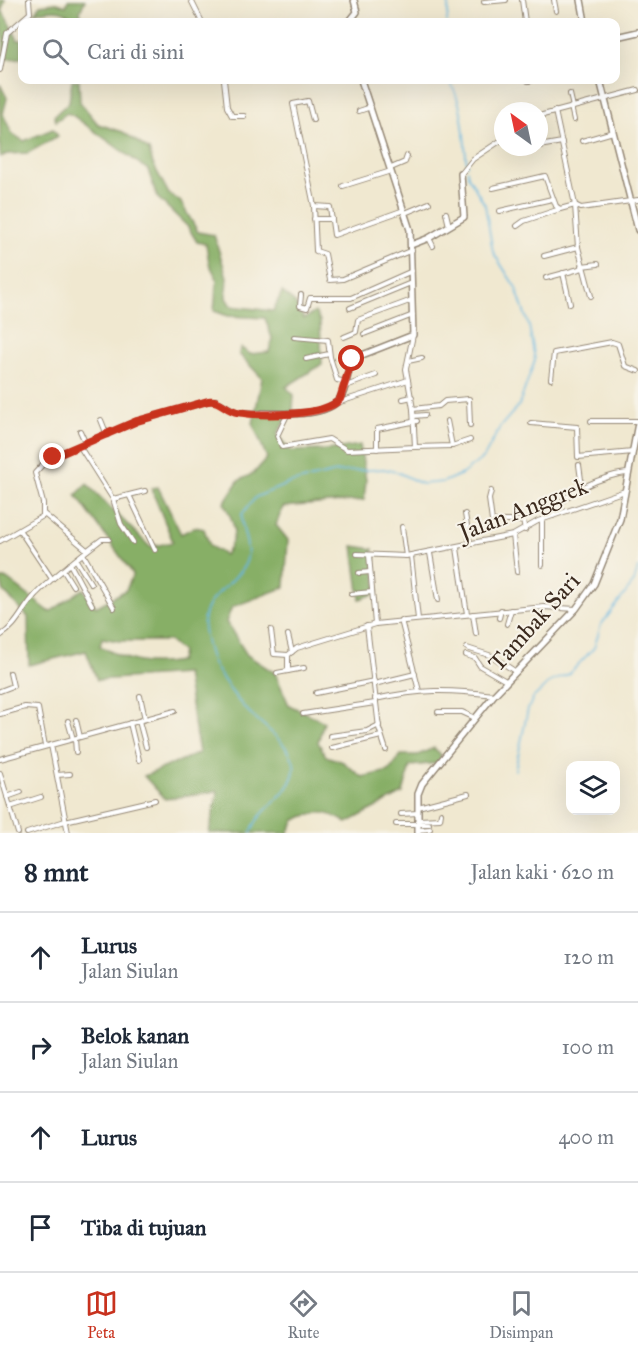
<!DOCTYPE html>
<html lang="id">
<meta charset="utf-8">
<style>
body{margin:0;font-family:"IM FELL Great Primer",serif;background:#f6f6f7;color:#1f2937}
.controls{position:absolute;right:18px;bottom:18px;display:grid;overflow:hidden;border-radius:12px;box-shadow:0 6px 24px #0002}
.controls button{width:54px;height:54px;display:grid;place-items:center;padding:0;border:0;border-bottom:2px solid #e0e1e3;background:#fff;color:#1f2937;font:30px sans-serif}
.compass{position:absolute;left:494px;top:102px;width:54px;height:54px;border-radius:50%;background:#fff;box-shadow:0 6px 24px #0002;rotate:327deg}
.stop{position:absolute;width:18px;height:18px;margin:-14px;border:4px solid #c8321e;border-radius:50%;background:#fff}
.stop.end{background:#c8321e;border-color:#fff;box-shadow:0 2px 6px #0008}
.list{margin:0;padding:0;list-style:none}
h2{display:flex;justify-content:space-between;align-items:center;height:78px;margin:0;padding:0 24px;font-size:26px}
h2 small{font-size:20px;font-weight:400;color:#747a83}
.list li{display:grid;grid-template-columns:39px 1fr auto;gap:18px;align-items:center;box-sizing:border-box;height:90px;padding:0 24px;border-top:2px solid #e0e1e3}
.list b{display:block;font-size:22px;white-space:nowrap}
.list p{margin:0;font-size:20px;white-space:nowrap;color:#747a83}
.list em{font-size:20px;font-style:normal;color:#747a83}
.icon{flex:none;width:33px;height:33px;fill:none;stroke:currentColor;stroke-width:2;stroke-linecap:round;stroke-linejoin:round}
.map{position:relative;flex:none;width:638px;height:833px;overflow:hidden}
.search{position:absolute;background:#fff;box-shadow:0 6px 24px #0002;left:18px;right:18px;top:18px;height:66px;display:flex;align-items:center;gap:15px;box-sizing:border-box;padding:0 21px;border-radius:12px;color:#747a83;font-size:22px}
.sheet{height:438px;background:#fff}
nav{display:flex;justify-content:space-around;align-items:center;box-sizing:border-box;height:84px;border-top:2px solid #e0e1e3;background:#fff;font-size:16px;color:#747a83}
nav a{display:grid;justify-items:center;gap:3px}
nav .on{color:#c8321e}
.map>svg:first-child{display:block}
.forest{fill:#87af66;stroke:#616c42;stroke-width:1.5;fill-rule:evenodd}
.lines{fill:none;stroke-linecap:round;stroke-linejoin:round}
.stream{stroke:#65b7e1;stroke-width:1.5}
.minor-casing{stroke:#968977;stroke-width:6}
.tertiary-casing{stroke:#968977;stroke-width:8}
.minor{stroke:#fff;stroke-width:4}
.tertiary{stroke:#fff;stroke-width:5}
.route{stroke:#c8321e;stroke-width:8}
.labels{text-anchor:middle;stroke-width:4.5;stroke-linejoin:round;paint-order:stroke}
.street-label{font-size:24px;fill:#3b2a1e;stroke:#f7f3e8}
</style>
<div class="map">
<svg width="638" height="833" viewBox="0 0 638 833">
<rect width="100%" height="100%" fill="#f7f3e8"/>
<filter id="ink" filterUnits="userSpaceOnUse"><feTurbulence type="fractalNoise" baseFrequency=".0167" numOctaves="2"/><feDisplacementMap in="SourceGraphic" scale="12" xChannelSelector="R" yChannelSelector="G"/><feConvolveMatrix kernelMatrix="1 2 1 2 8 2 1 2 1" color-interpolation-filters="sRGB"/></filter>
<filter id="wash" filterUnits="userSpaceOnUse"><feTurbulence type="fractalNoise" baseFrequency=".008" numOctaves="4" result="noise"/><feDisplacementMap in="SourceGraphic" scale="24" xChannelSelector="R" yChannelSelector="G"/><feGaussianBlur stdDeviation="1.35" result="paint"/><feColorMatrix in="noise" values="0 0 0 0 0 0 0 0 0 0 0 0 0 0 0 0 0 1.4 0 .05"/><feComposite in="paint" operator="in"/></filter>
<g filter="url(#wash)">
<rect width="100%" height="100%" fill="#f0e8d0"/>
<g class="forest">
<path d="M0,0H5L2,10L18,40H22V58L4,59C5,39 0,21 0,0Z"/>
<path d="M68,0H85L80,12L84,22H73C66,6 51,10 35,12L40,5L57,3L66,6Z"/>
<path d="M72,80H79L80,102L98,124L123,132L149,150L153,164L169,194L180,201L198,232L214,235L227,277L226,298L231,306L273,311L282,292L295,303L304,319L315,312L320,321L322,364L286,387L294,395L293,409L277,434L290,451L328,450L360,445L366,480L364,500L283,507L276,525L288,540L285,587L232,607L226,622L247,655L275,673L289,705L324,722L318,742L326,756L343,762L362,777L389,771L401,755H418L434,748L441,755L439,763L410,766L403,793L347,823C326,810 318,810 295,820L288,833H209L218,791L165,799L144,776L199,753L186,674L97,680L86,651L29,665L28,617L4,592L0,579H7L50,612L83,589L96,607L126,590L133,574L76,495L87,484L150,547L173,542L151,488L158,487L181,534L195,527L204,529L210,546L225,555C239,533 235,524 224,503L238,481L254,473L267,458L253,424L262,378L239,354L241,348L250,354L269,352L272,338L265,318L228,316L214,311L217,279L209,263L206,244L197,242L188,227L157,197L148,170L72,115L67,113L56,121L54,116L69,102ZM102,638L119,641H169L182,652L180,661C146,667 129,662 100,646Z"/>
<polygon points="0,84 7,98 3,114 12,134 24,141 53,129 58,136 28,153 7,154 0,157"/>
<polygon points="353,546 373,549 377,593 360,599"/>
</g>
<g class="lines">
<g class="stream">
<polyline points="447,22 449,0"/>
<path d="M449,80C465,107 463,134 467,165"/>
<polyline points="515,770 528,709 533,698 550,682 569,674 594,648 601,625 634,582 638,568"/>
<path d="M251,833C258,808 289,798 294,771C299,748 255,721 242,705C233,695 226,683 218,672C210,661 206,642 204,629C199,598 231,588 244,566C254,549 240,532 242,514L256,497L290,483L337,472L384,469L397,472L422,484L443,482L462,474L484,457L500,427L519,405L535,360L529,326L516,288L493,252L485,205L468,176L467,170"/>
</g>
</g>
</g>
<g filter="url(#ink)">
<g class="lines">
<g class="minor-casing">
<g id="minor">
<polyline points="191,0 202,22"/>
<polyline points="522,0 525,22"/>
<polyline points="554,0 556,11"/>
<polyline points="484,2 506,0"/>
<polyline points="610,21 610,22"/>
<polyline points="0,70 7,33 30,13 29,0"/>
<polyline points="224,80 227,107 232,116 244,116"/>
<polyline points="528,81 533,80"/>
<polyline points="570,94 573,107"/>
<polyline points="571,107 574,120"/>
<polyline points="359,111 371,107"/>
<polyline points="539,116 638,90"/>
<polyline points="313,120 308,101 293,104 314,206 330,207 334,235 404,210"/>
<polyline points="582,141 613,132"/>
<polyline points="539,146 562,142"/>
<polyline points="517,147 518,151"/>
<polyline points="528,147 532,147"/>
<polyline points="391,168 405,162 407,156"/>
<polyline points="461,174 473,159 503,139"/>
<polyline points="343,186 391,171"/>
<polyline points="493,188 545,176 556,206 560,209 575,205 555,111"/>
<polyline points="314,206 316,251 325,254 330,280 343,279 412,250"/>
<polyline points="500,211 552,199"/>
<polyline points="405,213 429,203"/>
<polyline points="446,213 449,226"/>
<polyline points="314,219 332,219"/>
<polyline points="517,226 524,221 560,209"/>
<polyline points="429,238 433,246"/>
<polyline points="544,256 578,247"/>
<polyline points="582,266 598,264"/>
<polyline points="563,273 570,304"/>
<polyline points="546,278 583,268"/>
<polyline points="301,295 300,306 307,308 310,298 351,298 412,271"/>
<polyline points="591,296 578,247 575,205 581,208 638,200"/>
<polyline points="350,308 411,283"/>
<polyline points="364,334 413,315"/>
<polyline points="294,337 328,340 330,357 337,380 346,382"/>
<polyline points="344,337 356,332 358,320 412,300"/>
<polyline points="306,359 329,354"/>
<polyline points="408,361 422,358"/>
<polyline points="551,379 554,353 612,342 618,344 625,366 638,371"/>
<polyline points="346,386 376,375"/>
<polyline points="403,399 412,397"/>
<polyline points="337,403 408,380"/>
<polyline points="413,409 439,406 445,401 469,399 470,425"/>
<polyline points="288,413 277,436 282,447 329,439 347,450 415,447 413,409 406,369 413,335"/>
<polyline points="414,416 425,415"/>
<polyline points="101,420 107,435"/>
<polyline points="447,421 452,446"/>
<polyline points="591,421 638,421"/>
<polyline points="531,423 577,427 578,457 633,452"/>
<polyline points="80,431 86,444"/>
<polyline points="80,447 113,499 121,524 133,542"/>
<polyline points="415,447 452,446 470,440"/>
<polyline points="377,449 377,429 417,421"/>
<polyline points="579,465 582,487"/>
<polyline points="491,491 489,499 492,521 523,521 525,530"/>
<polyline points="130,497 155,550"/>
<polyline points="113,499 145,491"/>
<polyline points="44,514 87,550"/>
<polyline points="465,514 470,544"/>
<path d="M553,516C557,494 609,473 629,473"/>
<polyline points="402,527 406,556"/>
<polyline points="20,531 52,579"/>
<polyline points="513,535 517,572"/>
<polyline points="0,541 43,516 43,503 35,473 44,463 57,455 137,421 208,401 216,400 237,412 263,413"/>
<polyline points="457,548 467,614"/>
<polyline points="430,553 438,600"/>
<polyline points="83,554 114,608"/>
<polyline points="357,554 406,556 513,535 538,521 625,491"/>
<polyline points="369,555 375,624"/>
<polyline points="411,556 418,619"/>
<polyline points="76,560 91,584"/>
<polyline points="70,564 92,605"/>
<polyline points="542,565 542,520"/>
<polyline points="63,570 73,586"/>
<polyline points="359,573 370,572"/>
<polyline points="351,594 372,592"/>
<polyline points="473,614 476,634"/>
<polyline points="499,618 501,610"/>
<polyline points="401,620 419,691"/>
<polyline points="507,624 511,610"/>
<polyline points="367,626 379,728 386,750"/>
<polyline points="271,630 274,654 288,655"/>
<polyline points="288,635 292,652"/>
<path d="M0,636C18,625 22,609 36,594C56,574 80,556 102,539H109"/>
<polyline points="467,648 492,656 516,672"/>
<polyline points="466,655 475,658 480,666 506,681"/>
<polyline points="288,671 288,655 297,648 375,624 544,607 576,609"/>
<polyline points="277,673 304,668"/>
<polyline points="374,684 415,674"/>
<polyline points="0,691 13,686 10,673"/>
<polyline points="316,693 374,681"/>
<polyline points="140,696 145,719"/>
<path d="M375,699C422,689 447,689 494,695"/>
<polyline points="438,712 462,712 475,718"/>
<polyline points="0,714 25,707 38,708 45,746"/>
<polyline points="303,714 375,703"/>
<polyline points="76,720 80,737"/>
<polyline points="68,721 73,739"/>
<polyline points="139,721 146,747"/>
<polyline points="130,723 139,760"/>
<polyline points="330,736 367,731 379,725"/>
<polyline points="75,739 76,752"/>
<polyline points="51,745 68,833"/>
<polyline points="332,748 381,736"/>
<polyline points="0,759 175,711"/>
<polyline points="0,773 18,833"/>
<polyline points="57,775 70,774"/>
<polyline points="7,797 21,792"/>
<polyline points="10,807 41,797"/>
<polyline points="418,807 468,794"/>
<polyline points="401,814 418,813"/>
<polyline points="418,820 440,819 441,813"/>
<polyline points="396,824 429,824"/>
<polyline points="418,830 430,829"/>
<polyline points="27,833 65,821 155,800"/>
</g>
</g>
<g class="tertiary-casing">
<g id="tertiary">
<polyline points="581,0 585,22"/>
<polyline points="349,22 357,12 354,0"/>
<polyline points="616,37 638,32"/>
<polyline points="600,80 638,230"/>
<polyline points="411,245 429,238 464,217 461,174"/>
<path d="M263,413C285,413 330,419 342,395C348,384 347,370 352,359L413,335L410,230L361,80"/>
<polyline points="418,833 418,794 422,784 494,695 576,609 594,584 620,519 638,423"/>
</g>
</g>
<use href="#minor" class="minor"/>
<use href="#tertiary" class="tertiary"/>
</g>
</g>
<g class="lines" filter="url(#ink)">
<path class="route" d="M53,457L137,421L208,401C221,399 225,410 237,412C260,416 325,417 340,399L352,359"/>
</g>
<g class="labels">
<g class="street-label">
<text transform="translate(523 509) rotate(-21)" y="8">Jalan Anggrek</text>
<text transform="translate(534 622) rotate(-48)" y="8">Tambak Sari</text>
</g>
</g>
</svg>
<div class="controls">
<button><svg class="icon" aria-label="layers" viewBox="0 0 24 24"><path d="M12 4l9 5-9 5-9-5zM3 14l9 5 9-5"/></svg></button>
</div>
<svg class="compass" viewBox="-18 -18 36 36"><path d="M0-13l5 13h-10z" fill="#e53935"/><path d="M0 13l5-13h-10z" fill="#747a83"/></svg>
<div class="stop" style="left:352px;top:359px"></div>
<div class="stop end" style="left:53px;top:457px"></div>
<div class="search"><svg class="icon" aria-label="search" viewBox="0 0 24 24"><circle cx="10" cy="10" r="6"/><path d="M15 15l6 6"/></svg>Cari di sini</div>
</div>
<section class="sheet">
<h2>8 mnt<small>Jalan kaki · 620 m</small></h2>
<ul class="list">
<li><svg class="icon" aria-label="ahead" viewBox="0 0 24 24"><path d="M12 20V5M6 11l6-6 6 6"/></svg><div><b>Lurus</b><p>Jalan Siulan</p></div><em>120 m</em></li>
<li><svg class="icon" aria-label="right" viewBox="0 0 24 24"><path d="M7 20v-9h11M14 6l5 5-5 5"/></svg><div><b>Belok kanan</b><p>Jalan Siulan</p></div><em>100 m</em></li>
<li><svg class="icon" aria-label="ahead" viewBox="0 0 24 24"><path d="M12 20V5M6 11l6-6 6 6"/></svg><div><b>Lurus</b></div><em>400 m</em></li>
<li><svg class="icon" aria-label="arrive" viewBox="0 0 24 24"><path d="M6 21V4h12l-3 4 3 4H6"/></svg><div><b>Tiba di tujuan</b></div></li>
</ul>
</section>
<nav>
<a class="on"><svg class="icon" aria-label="map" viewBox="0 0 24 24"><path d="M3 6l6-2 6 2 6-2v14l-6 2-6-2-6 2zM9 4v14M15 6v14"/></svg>Peta</a>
<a><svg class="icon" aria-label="directions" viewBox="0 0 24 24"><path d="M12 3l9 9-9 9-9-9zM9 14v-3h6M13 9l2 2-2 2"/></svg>Rute</a>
<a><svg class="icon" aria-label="saved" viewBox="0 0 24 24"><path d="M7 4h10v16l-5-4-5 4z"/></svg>Disimpan</a>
</nav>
